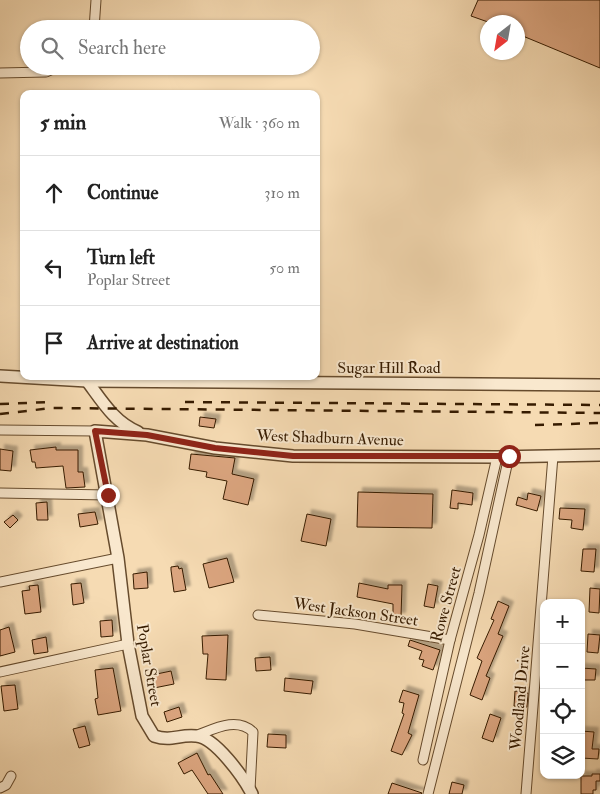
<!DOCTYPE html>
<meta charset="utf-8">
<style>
body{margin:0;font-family:"IM FELL Double Pica",serif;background:#f6f6f6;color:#222}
.controls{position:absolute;right:15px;bottom:15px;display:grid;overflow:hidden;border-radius:10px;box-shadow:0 1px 4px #0004}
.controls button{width:45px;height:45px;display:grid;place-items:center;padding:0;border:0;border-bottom:1px solid #e0e0e0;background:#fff;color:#222;font:25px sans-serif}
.compass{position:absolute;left:480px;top:15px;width:45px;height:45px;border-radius:50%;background:#fff;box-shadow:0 1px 4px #0004;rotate:211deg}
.stop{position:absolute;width:15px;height:15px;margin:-11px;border:4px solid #8f2418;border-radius:50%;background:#fff}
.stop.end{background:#8f2418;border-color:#fff;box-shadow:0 1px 5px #0008}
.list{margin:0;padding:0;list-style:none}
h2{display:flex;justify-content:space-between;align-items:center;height:65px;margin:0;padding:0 20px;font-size:21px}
h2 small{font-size:16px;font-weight:400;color:#767676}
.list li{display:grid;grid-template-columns:32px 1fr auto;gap:15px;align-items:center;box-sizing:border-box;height:75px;padding:0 20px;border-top:1px solid #e0e0e0}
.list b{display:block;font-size:19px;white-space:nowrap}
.list p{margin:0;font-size:16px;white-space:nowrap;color:#767676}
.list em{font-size:16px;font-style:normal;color:#767676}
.icon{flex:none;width:28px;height:28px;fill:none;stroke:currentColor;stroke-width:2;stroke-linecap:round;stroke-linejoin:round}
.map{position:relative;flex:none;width:600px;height:794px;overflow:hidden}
.search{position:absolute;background:#fff;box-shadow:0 1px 4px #0004;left:20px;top:20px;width:300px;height:55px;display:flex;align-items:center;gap:12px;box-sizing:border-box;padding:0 18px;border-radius:28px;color:#767676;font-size:19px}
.panel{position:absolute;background:#fff;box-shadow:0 1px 4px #0004;left:20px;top:90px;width:300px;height:290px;border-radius:10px}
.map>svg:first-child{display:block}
.building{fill:#dba57f;stroke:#361b00;filter:url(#shadow)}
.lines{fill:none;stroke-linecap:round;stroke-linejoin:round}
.minor-casing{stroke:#664b2d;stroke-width:11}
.tertiary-casing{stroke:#664b2d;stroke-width:14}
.minor{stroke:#f9e8ce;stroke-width:9}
.tertiary{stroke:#f9e8ce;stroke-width:11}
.rail{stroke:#361b00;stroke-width:2.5;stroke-dasharray:9 9;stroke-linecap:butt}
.route{stroke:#8f2418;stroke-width:6}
.labels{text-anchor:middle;stroke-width:4;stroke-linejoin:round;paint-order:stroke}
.street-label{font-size:16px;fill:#361b00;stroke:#f9e8ce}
</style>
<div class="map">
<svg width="600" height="794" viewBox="0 0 600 794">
<defs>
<filter id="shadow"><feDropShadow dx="4.5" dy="-4.5" stdDeviation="1" flood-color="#0004"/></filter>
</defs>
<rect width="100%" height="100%" fill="#f6dbb3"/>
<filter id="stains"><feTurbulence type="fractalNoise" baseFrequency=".004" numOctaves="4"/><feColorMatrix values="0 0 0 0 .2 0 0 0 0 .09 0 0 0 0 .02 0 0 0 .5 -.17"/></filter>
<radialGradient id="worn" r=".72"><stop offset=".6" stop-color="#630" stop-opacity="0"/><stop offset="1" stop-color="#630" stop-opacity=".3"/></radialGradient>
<g class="building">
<polygon points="478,0 600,0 600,68 518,34 518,22 488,22 471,16"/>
<polygon points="200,417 216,419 214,428 199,426"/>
<polygon points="56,447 56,450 78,450 78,472 83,472 85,487 66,488 63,466 36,468 35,462 32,462 30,450"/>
<polygon points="0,449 13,451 11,471 0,470"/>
<polygon points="191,454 235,458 232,474 254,479 248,505 223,499 227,481 206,477 207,472 189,469"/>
<polygon points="452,490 473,493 472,505 458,503 458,509 450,508"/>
<polygon points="358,492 433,494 432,528 357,527"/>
<polygon points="528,493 541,496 537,511 516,505 518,497 527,500"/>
<polygon points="47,502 48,520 37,520 36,503"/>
<polygon points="560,508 585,509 583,530 571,528 572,520 559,519"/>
<polygon points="95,512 98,524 80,527 78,514"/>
<polygon points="307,514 331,519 326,546 301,541"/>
<polygon points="13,515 18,520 10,528 4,522"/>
<polygon points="583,549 596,549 594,572 581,571"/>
<polygon points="227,558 234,582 209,588 203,564"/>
<polygon points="178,566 179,569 182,568 186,590 174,592 171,570 171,567"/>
<polygon points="147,572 148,588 134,589 133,574"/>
<polygon points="81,583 84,603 73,605 71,584"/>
<polygon points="359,583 388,589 388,585 402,585 401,617 393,617 393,604 357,597"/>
<polygon points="428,584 438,586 434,608 424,606"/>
<polygon points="38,585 41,612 25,614 22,591 30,590 29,586"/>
<polygon points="590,588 600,589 599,613 589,612"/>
<polygon points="498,601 509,606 498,634 503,636 486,676 490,678 482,700 470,695 482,661 477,658 494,620 491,619"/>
<polygon points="112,620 113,636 101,637 100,621"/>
<polygon points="9,627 15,652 0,656 0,630"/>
<polygon points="588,634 600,635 598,653 587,652"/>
<polygon points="228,635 226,680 206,679 208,654 203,654 202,636"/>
<polygon points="46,637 48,652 34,654 32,640"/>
<polygon points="410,640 440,650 433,670 422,666 424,660 419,659 422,651 408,646"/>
<polygon points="270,657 271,670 256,671 255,658"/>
<polygon points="113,668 121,711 98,715 95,699 98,698 95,670"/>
<polygon points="581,668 596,669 595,680 581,680"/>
<polygon points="171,671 174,684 149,689 147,676"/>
<polygon points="285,678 313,681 311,694 284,691"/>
<polygon points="15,685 18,709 4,711 1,686"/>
<polygon points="403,690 419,695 408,733 412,735 402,755 391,751 404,714 402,713 404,703 399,702"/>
<polygon points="515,691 528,693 527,707 514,706"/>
<polygon points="179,707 182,717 167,722 164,712"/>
<polygon points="490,714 501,718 493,742 482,738"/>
<polygon points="85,726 90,745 79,748 73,729"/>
<polygon points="581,731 594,732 592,749 599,749 598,759 581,758"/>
<polygon points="268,734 286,735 286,748 267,747"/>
<polygon points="197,753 208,775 210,774 223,794 208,794 192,770 184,774 178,763"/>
<polygon points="592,774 600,774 600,781 596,781 596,790 593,790 593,794 581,794 581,776 592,776"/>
<polygon points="452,782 464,785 462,794 449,794"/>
<polygon points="392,783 422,793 421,794 388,794"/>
</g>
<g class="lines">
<g class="minor-casing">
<g id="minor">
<polyline points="94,29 96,0"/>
<polyline points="0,73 46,72 60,66"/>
<polyline points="0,430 95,431"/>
<polyline points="0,493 107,495"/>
<polyline points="0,582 118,558"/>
<polyline points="258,615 355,624 450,640"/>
<polyline points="0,672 128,644"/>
<path d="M198,735C216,728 237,717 253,732L250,790"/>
<polyline points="423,760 450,640 479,535 497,457"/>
<polyline points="0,788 6,785 11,776"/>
<polyline points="428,794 479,593 509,456"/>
<polyline points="526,794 553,456"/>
</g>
</g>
<g class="tertiary-casing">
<g id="tertiary">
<polyline points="0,376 87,381 600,385"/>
<path d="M87,381C102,401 114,422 138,432"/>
<path d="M252,794C244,778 215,737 196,736C179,734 172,742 154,736L142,716L128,644L118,558L95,431L147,435L215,448L293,456L497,457L600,455"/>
</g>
</g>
<use href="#minor" class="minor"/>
<use href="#tertiary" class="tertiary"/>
<g class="rail">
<polyline points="185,402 600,405"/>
<polyline points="0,404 52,402"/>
<polyline points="0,414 52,408 600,413"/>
<polyline points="535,425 600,423"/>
</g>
</g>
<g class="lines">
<polyline class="route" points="108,495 95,431 147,435 215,448 293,456 509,456"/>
</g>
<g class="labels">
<g class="street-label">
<text x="389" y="373">Sugar Hill Road</text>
<text transform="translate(330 437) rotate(2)" y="6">West Shadburn Avenue</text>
<text transform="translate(445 604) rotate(-75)" y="6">Rowe Street</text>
<text transform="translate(356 611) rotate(8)" y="6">West Jackson Street</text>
<text transform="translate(150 665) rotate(80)" y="6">Poplar Street</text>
<text transform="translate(519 698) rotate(-85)" y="6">Woodland Drive</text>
</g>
</g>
<rect width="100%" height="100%" filter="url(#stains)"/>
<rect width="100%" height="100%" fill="url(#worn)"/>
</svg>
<div class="controls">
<button>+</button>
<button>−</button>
<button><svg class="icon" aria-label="locate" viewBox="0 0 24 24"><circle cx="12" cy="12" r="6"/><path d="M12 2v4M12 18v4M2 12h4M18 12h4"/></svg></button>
<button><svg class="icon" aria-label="layers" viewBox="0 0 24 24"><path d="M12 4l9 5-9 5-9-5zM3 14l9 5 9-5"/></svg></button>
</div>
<svg class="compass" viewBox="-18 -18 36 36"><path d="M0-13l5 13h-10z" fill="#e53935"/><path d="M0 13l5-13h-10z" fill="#767676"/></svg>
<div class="stop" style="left:509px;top:456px"></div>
<div class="stop end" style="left:108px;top:495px"></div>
<div class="search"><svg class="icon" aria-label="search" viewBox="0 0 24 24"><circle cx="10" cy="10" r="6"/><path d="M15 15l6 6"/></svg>Search here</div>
<section class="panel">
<h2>5 min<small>Walk · 360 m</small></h2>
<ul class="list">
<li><svg class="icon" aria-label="ahead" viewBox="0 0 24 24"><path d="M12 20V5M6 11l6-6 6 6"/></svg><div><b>Continue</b></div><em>310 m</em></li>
<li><svg class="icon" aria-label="left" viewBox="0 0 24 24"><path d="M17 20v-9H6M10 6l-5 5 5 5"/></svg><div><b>Turn left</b><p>Poplar Street</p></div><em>50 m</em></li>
<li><svg class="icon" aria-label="arrive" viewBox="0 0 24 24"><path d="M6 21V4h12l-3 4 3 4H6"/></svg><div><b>Arrive at destination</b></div></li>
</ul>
</section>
</div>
